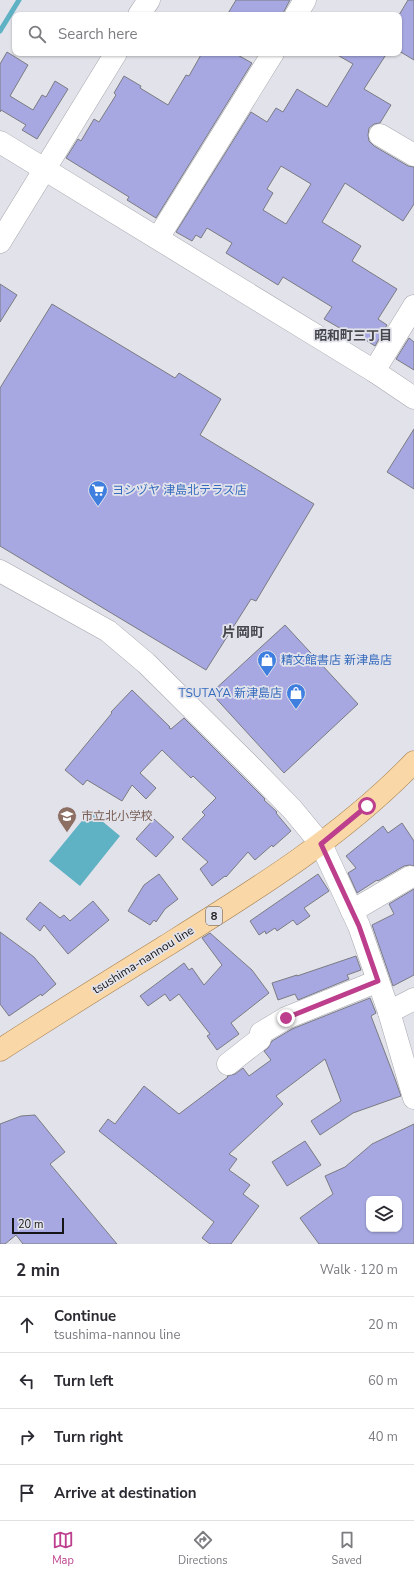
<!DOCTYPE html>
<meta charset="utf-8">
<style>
body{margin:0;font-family:"Nunito Sans","Noto Sans JP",sans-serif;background:#f7f7f7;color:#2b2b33}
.controls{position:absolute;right:12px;bottom:12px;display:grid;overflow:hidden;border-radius:8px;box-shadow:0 1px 3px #0004}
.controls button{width:36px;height:36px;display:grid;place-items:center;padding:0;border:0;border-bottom:1px solid #e1e1e2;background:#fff;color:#2b2b33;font:20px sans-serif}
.scale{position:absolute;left:12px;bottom:10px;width:52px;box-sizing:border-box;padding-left:4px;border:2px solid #151518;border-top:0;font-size:11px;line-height:14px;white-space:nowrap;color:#151518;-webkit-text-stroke:3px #e2e2ea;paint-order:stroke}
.stop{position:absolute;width:12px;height:12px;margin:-9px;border:3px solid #bc3e8c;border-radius:50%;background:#fff}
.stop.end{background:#bc3e8c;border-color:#fff;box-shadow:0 1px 4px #0008}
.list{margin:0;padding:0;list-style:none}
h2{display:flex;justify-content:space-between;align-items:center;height:52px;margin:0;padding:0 16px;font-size:17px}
h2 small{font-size:13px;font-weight:400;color:#7c7c81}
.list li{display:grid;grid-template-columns:26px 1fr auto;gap:12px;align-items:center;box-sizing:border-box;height:56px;padding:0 16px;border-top:1px solid #e1e1e2}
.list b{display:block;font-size:15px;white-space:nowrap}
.list p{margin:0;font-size:13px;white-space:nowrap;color:#7c7c81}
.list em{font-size:13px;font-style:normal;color:#7c7c81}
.icon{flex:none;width:22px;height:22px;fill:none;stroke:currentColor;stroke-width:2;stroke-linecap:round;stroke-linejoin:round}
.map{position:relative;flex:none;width:414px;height:1244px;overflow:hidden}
.search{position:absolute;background:#fff;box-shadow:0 1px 3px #0004;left:12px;right:12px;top:12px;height:44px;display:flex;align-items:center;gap:10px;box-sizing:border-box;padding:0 14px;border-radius:8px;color:#7c7c81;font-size:15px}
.sheet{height:276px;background:#fff}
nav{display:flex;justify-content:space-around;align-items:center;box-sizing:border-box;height:56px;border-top:1px solid #e1e1e2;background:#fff;font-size:11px;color:#7c7c81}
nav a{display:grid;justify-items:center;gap:2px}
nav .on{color:#bc3e8c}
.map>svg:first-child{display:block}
.water{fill:#5fb1c4}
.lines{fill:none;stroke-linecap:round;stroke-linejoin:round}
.stream{stroke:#5fb1c4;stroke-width:5}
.building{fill:#a7a8e2;stroke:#7b7b82;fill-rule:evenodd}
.minor-casing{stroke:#a7a8af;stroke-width:23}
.major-casing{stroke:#a8824f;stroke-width:23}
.minor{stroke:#fff;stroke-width:22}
.major{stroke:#fad7a7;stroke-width:22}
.route{stroke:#bc3e8c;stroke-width:5}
.labels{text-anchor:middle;stroke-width:3.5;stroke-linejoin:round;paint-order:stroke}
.shield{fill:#e2e2ea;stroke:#525257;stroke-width:1}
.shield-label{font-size:11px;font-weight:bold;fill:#151518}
.shop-label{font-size:12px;fill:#366cbe;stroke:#e2e2ea;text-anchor:start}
.education-label{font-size:12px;fill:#785e54;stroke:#e2e2ea;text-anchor:start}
.street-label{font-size:12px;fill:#151518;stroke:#e2e2ea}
.neighbourhood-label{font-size:13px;font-weight:bold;fill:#47474e;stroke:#e2e2ea}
.quarter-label{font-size:14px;font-weight:bold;fill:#47474e;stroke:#e2e2ea}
</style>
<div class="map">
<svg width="414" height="1244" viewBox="0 0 414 1244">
<rect width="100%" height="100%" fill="#e2e2ea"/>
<polygon class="water" points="90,811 120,836 80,886 49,861"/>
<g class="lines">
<polyline class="stream" points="0,31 19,0"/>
</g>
<g class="building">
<polygon points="236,0 290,0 282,15 227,15"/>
<polygon points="408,0 414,0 414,60 399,51 399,15"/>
<polygon points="7,52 28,65 10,96 33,110 42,95 46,97 55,81 68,89 37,139 22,130 26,125 1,110 0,112 0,64"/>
<polygon points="202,53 234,53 252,63 156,218 127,200 129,197 66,158 78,139 81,141 94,119 99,122 116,95 114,93 124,76 141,86 140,88 168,105 186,75 189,76"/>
<path d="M334,53H387L364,89L391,105L380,123L374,124L369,128L368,135L369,141L374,146L408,166L414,167V204L403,221L345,183L322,222L361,246L352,261L397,289L378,319L387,325L375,346L347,328L345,331L324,319L332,307L283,277L278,285L226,253L232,243L207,228L201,238L196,235L192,241L176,232L251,112L267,122L276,108L283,112L297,89L327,107L353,64ZM281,166L311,184L286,224L263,210L273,193L267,189Z"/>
<polygon points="0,284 17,295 0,322"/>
<polygon points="52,304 175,378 179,373 221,399 200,435 314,504 256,601 251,599 206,670 0,546 0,388"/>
<polygon points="409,338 414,342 414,370 396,359"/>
<polygon points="414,429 414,489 387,472"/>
<polygon points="285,625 358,704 284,773 211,693"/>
<polygon points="132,690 170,727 169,728 171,729 184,718 265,799 264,800 277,812 276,813 291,831 273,847 272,845 255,860 248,852 226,877 225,876 212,886 200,869 208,862 182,839 205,815 202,812 216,798 193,776 191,778 162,750 140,773 156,788 146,799 132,785 122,801 87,780 83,785 65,770 112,713 111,712"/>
<polygon points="154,819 174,837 156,857 136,839"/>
<polygon points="402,823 414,841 414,866 410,865 404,866 378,881 377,880 357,893 348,873 356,868 346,856 383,826 388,833"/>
<polygon points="159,874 178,899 165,909 156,922 154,920 150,925 128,911 144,885"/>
<polygon points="318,874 329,891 304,908 310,916 297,925 293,920 277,931 275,928 266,934 265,931 259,935 250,921"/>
<polygon points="414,889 414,975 393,986 372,925 394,914 389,904"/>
<polygon points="93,901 109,920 68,954 44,925 40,931 26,919 40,902 60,918 64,915 70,921"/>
<polygon points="0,932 34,957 56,984 42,996 41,994 9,1016 0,1004"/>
<polygon points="210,933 252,970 269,993 231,1023 239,1034 217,1050 207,1036 210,1034 179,994 170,1001 165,994 148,1006 140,996 184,963 189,970 192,968 204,985 222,965 202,938"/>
<polygon points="356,956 361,970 347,975 349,979 298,1000 295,994 278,1000 272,983 297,975 297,976"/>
<polygon points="370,998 376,1013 371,1016 395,1079 401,1096 353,1113 320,1135 311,1121 341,1101 325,1059 276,1096 283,1104 229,1154 237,1159 229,1170 250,1185 243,1194 259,1206 231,1244 210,1244 202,1238 214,1222 99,1131 108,1119 115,1124 144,1086 179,1114 228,1077 227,1076 235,1074 243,1068 249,1076 271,1060 264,1051 268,1048 272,1041 292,1029"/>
<polygon points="35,1115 65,1152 50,1164 117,1244 23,1244 16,1235 5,1244 0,1244 0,1124 21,1116"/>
<path d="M414,1124V1244H319L300,1218L333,1194L325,1176L345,1167L372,1144ZM369,1199H399V1229H369Z"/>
<polygon points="305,1141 321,1165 287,1186 272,1162"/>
</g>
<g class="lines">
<g class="minor-casing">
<g id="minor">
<polyline points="139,15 149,0"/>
<polyline points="296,15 305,0"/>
<polyline points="380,135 414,155"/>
<polyline points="0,142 374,371 414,398"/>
<polyline points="158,238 273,53"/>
<polyline points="0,242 116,53"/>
<polyline points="374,371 414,306"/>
<polyline points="0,571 108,631 146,663 251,767 292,809 321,844 359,926 389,1012 414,1098"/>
<polyline points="352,911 410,877"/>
<polyline points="389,1012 414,999"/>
<polyline points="228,1064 260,1039 261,1033 286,1018 378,981"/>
</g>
</g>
<g class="major-casing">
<path id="major" d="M0,1050C54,1015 109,981 164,947C252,892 342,837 414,762"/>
</g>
<use href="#minor" class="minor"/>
<use href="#major" class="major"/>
</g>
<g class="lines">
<polyline class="route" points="286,1018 378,981 359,926 321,844 367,806"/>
</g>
<defs>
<g id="supermarket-pin" transform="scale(1)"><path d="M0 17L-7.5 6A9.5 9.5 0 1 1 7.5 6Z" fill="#3f7fe0" stroke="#e2e2ea"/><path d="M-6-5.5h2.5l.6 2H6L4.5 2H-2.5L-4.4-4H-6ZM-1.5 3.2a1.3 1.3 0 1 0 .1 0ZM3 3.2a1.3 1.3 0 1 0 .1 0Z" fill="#fff"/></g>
<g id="shop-pin" transform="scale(1)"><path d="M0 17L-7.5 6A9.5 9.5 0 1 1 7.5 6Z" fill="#3f7fe0" stroke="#e2e2ea"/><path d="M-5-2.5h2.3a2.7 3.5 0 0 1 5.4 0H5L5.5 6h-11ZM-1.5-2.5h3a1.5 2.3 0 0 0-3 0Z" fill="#fff"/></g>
<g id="school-pin" transform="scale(1)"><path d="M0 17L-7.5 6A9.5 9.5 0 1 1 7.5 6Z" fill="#8d6e63" stroke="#e2e2ea"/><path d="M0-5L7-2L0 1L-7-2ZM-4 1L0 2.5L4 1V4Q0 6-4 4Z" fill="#fff"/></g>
</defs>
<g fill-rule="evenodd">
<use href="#supermarket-pin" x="98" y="490"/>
<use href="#shop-pin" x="267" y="660"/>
<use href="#shop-pin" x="296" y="693"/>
<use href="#school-pin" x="67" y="816"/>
</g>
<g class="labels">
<rect class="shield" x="206" y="907" width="16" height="18" rx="3"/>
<g class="shield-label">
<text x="214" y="920">8</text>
</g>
<g class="shop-label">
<text x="112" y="494">ヨシヅヤ 津島北テラス店</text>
<text x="281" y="664">精文館書店 新津島店</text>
<text x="282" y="697" text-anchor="end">TSUTAYA 新津島店</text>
</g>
<g class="education-label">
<text x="81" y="820">市立北小学校</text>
</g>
<g class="street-label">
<text transform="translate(143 960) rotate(-32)" y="4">tsushima-nannou line</text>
</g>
<g class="neighbourhood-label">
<text x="353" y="340">昭和町三丁目</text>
</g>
<g class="quarter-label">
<text x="243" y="637">片岡町</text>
</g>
</g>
</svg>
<div class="controls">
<button><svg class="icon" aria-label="layers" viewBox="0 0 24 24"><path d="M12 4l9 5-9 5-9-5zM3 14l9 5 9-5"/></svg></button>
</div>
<div class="scale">20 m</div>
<div class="stop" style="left:367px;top:806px"></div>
<div class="stop end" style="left:286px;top:1018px"></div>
<div class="search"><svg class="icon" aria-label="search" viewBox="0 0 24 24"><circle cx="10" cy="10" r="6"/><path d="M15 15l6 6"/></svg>Search here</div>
</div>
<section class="sheet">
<h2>2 min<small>Walk · 120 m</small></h2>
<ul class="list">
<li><svg class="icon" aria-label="ahead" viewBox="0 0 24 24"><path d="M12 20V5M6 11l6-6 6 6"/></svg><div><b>Continue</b><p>tsushima-nannou line</p></div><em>20 m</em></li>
<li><svg class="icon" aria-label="left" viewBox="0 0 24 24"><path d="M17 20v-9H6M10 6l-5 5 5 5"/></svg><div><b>Turn left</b></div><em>60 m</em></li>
<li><svg class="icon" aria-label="right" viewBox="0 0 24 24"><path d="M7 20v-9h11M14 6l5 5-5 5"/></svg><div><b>Turn right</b></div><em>40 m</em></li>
<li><svg class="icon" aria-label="arrive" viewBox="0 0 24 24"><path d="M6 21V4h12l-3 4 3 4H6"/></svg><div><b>Arrive at destination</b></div></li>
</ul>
</section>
<nav>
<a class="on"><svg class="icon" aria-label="map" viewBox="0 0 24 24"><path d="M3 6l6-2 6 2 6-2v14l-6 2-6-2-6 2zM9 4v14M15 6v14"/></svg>Map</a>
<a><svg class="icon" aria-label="directions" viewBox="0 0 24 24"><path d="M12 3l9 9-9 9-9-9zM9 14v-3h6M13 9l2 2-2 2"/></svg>Directions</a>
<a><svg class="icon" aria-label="saved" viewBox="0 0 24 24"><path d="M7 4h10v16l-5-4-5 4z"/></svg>Saved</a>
</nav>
